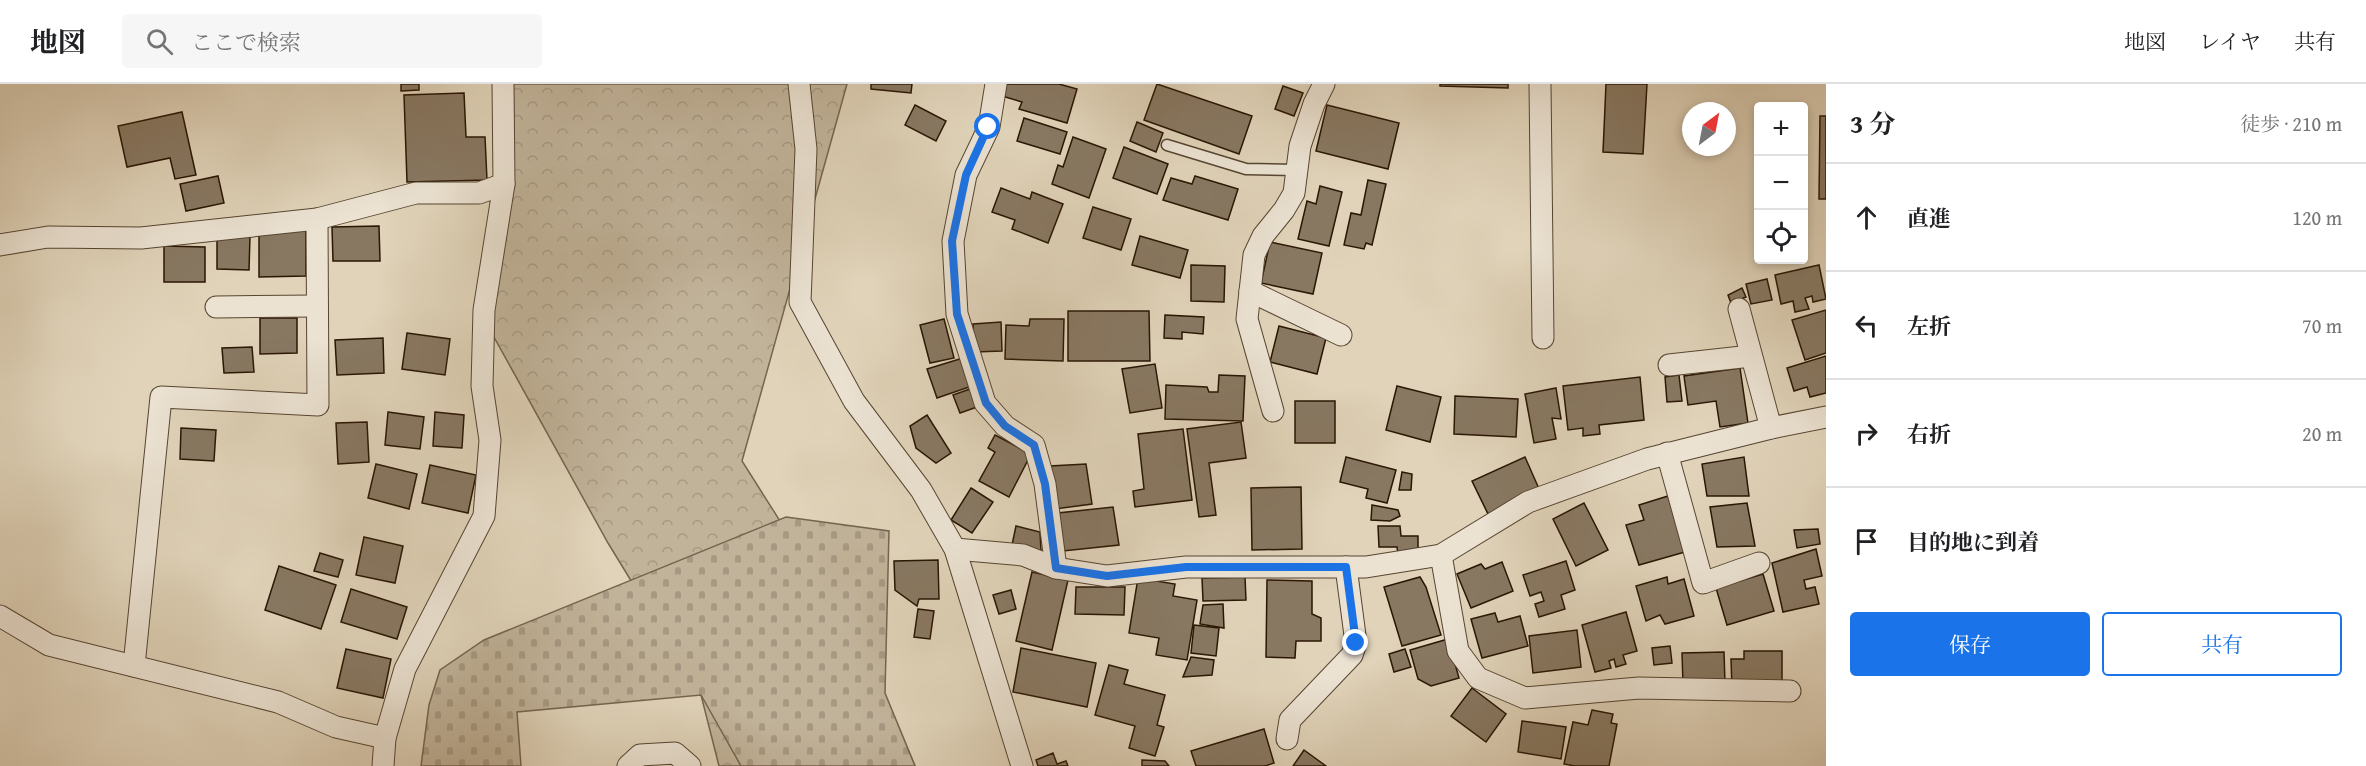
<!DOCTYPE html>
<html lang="ja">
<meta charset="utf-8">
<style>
body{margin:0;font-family:"Gentium Book Plus","Noto Serif JP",serif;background:#f6f6f6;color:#202124}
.controls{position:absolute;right:18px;top:18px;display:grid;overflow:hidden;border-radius:6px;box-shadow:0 3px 9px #0003}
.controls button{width:54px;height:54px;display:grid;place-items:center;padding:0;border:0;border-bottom:2px solid #e0e0e0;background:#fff;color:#202124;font:30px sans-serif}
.compass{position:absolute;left:1682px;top:18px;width:54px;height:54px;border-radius:50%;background:#fff;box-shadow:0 3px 9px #0003;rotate:32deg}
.stop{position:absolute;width:18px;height:18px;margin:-14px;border:4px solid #1a73e8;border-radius:50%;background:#fff}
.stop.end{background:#1a73e8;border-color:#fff;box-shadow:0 2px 6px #0008}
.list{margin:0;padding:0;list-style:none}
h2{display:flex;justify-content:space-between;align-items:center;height:78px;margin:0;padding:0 24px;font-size:26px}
h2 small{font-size:20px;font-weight:400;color:#757577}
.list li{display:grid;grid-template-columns:39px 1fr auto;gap:18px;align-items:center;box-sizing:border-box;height:108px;padding:0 24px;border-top:2px solid #e0e0e0}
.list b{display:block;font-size:22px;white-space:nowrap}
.list em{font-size:20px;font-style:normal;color:#757577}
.actions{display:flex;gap:12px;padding:18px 24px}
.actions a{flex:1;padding:14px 0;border:2px solid #1a73e8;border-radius:6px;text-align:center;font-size:21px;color:#1a73e8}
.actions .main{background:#1a73e8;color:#fff}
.icon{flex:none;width:33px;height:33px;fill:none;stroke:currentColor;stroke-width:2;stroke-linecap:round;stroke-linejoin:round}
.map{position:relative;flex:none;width:1826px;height:682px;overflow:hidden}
header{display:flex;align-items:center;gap:36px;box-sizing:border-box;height:84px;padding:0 30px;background:#fff;border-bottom:2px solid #e0e0e0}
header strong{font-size:28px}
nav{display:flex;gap:33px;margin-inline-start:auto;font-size:21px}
.search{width:420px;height:54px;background:#f6f6f6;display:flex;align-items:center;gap:15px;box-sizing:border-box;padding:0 21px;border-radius:6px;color:#757577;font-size:22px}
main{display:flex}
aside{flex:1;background:#fff}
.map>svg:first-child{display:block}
.forest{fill:url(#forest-crowns);stroke:#75644f;stroke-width:1.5}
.cemetery{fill:url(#cemetery-stones);stroke:#75644f;stroke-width:1.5}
.building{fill:#887862;stroke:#291604;stroke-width:1.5}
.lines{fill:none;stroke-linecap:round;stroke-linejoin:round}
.lane-casing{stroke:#574531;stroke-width:13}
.street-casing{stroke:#574531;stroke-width:23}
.lane{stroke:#ebe2d2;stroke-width:10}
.street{stroke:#ebe2d2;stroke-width:21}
.route{stroke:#1a73e8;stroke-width:8}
</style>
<header>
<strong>地図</strong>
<div class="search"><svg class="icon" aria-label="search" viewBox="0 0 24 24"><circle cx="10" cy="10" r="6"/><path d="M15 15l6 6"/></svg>ここで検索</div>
<nav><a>地図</a><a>レイヤ</a><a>共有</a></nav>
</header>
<main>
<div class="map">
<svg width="1826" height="682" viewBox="0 0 1826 682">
<defs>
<pattern id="forest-crowns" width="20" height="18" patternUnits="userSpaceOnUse" patternTransform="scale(1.5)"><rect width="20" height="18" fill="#c1b39a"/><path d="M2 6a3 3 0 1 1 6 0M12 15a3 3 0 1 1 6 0" fill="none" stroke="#a69983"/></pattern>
<pattern id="cemetery-stones" width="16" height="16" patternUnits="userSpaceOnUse" patternTransform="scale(1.5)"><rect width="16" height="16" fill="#c1b39a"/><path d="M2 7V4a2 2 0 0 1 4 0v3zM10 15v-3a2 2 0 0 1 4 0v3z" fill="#a69983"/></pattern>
</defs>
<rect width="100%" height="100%" fill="#e0d3b9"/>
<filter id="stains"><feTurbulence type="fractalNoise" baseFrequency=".00333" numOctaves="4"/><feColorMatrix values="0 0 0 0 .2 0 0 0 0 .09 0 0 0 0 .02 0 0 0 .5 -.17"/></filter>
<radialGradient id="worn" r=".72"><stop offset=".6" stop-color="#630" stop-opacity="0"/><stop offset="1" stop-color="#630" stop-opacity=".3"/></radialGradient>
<polygon class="forest" points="512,0 847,0 742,377 875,587 915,682 719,682 701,611 608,459 484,235"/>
<polygon class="cemetery" points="786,433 889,447 885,609 915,682 741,682 701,611 517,628 521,682 421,682 429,621 440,586 484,556"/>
<g class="building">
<polygon points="401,0 419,0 419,6 401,7"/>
<polygon points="871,0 912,0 911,9 871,5"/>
<polygon points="1006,0 1059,0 1077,5 1067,39 1019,25 1022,18 1002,12"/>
<polygon points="1157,0 1252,32 1239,70 1144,36"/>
<polygon points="1440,0 1508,0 1508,4 1440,2"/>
<polygon points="1606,0 1647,0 1643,70 1603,68"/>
<polygon points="1283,2 1303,9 1294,32 1275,25"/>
<polygon points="464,9 466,53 485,53 487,96 407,98 404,11"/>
<polygon points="915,21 946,37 936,57 905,41"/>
<polygon points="1327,21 1399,39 1388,85 1316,67"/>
<polygon points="182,28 196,91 175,95 170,74 127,83 118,42"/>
<polygon points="1820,32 1826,32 1826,115 1819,115"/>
<polygon points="1024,34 1067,48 1060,70 1017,57"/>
<polygon points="1137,38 1163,49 1156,68 1130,57"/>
<polygon points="1073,53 1106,65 1089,114 1052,100 1058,81 1063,83"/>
<polygon points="1124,63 1168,80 1157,110 1113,94"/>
<polygon points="218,92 224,119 186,127 180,100"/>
<polygon points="1195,92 1238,105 1228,136 1163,116 1171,94 1192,100"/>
<polygon points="1368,96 1386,100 1372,161 1366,159 1364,165 1344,161 1351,129 1361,131"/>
<polygon points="1320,102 1342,108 1329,162 1298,155 1307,117 1316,120"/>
<polygon points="1001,104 1030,115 1032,108 1063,120 1048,159 1012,145 1015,136 992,128"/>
<polygon points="1093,123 1131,135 1121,166 1083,154"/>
<polygon points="379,142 380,177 333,177 332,143"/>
<polygon points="259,146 306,146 306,192 259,193"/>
<polygon points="217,152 250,152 249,186 217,185"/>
<polygon points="1140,152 1188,166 1180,194 1132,181"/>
<polygon points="1270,158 1322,169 1313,210 1261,199"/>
<polygon points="164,162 205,163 205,198 164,198"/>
<polygon points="1191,181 1225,182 1224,218 1191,217"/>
<polygon points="1819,181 1826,215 1813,218 1812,212 1805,214 1809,225 1795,228 1793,217 1781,220 1775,191"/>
<polygon points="1767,195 1772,216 1751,220 1746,200"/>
<polygon points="1742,204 1746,213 1731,219 1728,211"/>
<polygon points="1826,226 1826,269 1805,276 1792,236"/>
<polygon points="1068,227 1149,227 1150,277 1068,277"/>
<polygon points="1165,231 1204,233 1203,250 1182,248 1182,255 1164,254"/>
<polygon points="260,234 297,234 297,269 260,270"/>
<polygon points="944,235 954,274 930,279 920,241"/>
<polygon points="1030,235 1064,235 1063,277 1005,275 1006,241 1029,242"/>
<polygon points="1001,238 1002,267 974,268 973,240"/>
<polygon points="1279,242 1326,254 1317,290 1270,278"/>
<polygon points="407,249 450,255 445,291 402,285"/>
<polygon points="383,254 384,289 337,291 335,256"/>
<polygon points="252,263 254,288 224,289 222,264"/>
<polygon points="1826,272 1826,309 1810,313 1807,303 1794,307 1787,284"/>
<polygon points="963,274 972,302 937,314 927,285"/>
<polygon points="1155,280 1162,324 1130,329 1122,285"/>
<polygon points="1740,284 1748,339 1720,343 1716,317 1688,321 1684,292"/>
<polygon points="1219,291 1245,292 1243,337 1165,335 1166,301 1207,303 1209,308 1218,308"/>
<polygon points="1679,291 1682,317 1667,318 1665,293"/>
<polygon points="1640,293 1644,336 1599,341 1600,350 1583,352 1583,344 1568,346 1563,302"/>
<polygon points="1397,302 1441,313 1430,358 1386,346"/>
<polygon points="1556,304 1561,335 1552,334 1556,355 1534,359 1525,310"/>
<polygon points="970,305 977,323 960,329 953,311"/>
<polygon points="1455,312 1518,315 1516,353 1454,350"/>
<rect x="1295" y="317" width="40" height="42"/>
<polygon points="388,328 424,333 420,365 385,361"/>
<polygon points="435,328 464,331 462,364 433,362"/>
<polygon points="927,331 951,369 936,379 916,364 910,342"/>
<polygon points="367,338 369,378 338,380 336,339"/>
<polygon points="1241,338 1246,374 1209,379 1216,431 1199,433 1187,345"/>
<polygon points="181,344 216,346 214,377 180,375"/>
<polygon points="1183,345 1192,416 1135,423 1133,407 1144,405 1138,350"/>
<polygon points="995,351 1031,370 1009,413 979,397 995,368 988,364"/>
<polygon points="1346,373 1396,386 1387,419 1366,414 1368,405 1340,398"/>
<polygon points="1525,373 1540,407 1488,430 1472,397"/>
<polygon points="1744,373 1749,412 1707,412 1702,380"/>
<polygon points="376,380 417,390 409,425 368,414"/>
<polygon points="1086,380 1092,420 1055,425 1050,382"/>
<polygon points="430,381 476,391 468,429 422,419"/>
<polygon points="1402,388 1412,390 1411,406 1399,406"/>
<polygon points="1301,403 1302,465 1252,466 1251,404"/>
<polygon points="971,404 993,418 972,449 951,436"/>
<polygon points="1668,412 1685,468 1639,481 1626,441 1644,436 1639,421"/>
<polygon points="1584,419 1608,466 1576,482 1553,435"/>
<polygon points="1747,419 1755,462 1717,463 1710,423"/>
<polygon points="1372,421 1398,426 1400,432 1390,437 1371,436"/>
<polygon points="1113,423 1119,461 1063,467 1058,429"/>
<polygon points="1016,442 1040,448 1041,467 1012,461"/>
<polygon points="1378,442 1400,442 1401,452 1418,452 1418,470 1398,471 1397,463 1379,463"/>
<polygon points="1818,445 1820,460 1797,464 1794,446"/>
<polygon points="364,453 403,462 395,499 356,491"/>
<polygon points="1816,465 1822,492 1804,496 1806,505 1815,503 1819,520 1783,528 1772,479"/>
<polygon points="320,469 343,476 338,493 314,487"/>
<polygon points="938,476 939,515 919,515 917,522 895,506 894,477"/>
<polygon points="1566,477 1575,506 1561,511 1565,525 1539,533 1535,520 1544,517 1541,508 1530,512 1523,491"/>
<polygon points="1502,478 1513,507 1471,524 1457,490 1481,480 1485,485"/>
<polygon points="279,482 336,501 321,545 265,526"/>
<polygon points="1032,488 1068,496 1052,566 1016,557"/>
<polygon points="1763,490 1774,527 1727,541 1716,504"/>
<polygon points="1245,493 1246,516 1203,517 1202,494"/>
<polygon points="1420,493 1426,503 1441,551 1402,562 1384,503"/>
<polygon points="1667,493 1668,500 1684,495 1694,532 1665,540 1660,531 1646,537 1636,502"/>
<polygon points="1138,494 1175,500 1173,512 1197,516 1187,576 1156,571 1159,554 1129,549"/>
<polygon points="1267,496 1312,497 1312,530 1321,534 1321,557 1296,557 1295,574 1266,573"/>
<polygon points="1076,503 1125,503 1124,531 1075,530"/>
<polygon points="351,505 407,523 397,555 341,538"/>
<polygon points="1011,506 1016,525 999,530 993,511"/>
<polygon points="1223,520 1224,544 1200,540 1203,521"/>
<polygon points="918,525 934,527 930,555 914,553"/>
<polygon points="1626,528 1637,567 1623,571 1626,580 1616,583 1614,575 1609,577 1611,584 1595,588 1582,541"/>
<polygon points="1495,529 1498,538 1520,532 1528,562 1482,574 1471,535"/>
<polygon points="1194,541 1219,544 1216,572 1191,569"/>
<polygon points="1577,546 1581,583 1533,589 1529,552"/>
<polygon points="1448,555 1459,594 1431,602 1418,595 1410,566"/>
<polygon points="1670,562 1672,579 1654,581 1652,564"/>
<polygon points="1021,564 1096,579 1087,623 1013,608"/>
<polygon points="346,565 391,575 383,614 337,604"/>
<polygon points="1405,565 1411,583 1394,588 1389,570"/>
<polygon points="1744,567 1782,567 1782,604 1732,604 1731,575 1744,575"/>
<polygon points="1724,568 1725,599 1683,600 1682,569"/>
<polygon points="1191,573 1214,576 1212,591 1183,593"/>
<polygon points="1109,581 1128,586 1124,600 1165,611 1157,641 1164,643 1155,672 1129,664 1135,642 1095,631"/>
<polygon points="1472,604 1506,630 1486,658 1451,632"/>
<polygon points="1592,626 1613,630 1611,639 1617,640 1609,682 1575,682 1564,680 1573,638 1588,641"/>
<polygon points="1522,637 1566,643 1561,675 1518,668"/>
<polygon points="1264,645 1274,679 1265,682 1196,682 1191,667"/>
<polygon points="1304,666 1326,682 1293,682"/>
<polygon points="1053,669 1057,680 1066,677 1068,682 1038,682 1036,676"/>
<polygon points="1142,676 1165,677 1169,682 1142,682"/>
</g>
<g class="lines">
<g class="lane-casing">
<polyline id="lane" points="1167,61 1246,85 1297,86"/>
</g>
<g class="street-casing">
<g id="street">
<polyline points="503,0 504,100"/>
<polyline points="799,0 806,65 800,218 854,317 921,406 955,465 1022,682"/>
<polyline points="996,0 989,43 966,91 953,157 957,230 985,319 1005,342 1034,361 1045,400 1056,484"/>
<polyline points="1540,0 1543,254"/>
<polyline points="0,161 48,153 141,154 317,135 416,109 479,109 504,100 484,226 482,302 490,356 484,432 405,585 385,654 383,682"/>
<polyline points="1250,207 1341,251"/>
<polyline points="216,223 317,222"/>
<polyline points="1739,225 1771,344"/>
<polyline points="1669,281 1751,272"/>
<polyline points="1273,327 1247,235 1254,171 1263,152 1284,126 1294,109 1300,62 1314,20 1324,0"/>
<polyline points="1667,369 1703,499 1759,479"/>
<polyline points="955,465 1023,471 1056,484 1107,492 1186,483 1366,483 1441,471 1528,418 1647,375 1771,344 1826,333"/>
<polyline points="1441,471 1458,567 1478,594 1525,614 1639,604 1790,607"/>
<polyline points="0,532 49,561 278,618 336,643 385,654"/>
<polyline points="134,582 161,313 318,321 317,135"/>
<polyline points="1287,655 1290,636 1352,571 1356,559 1346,483"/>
<polyline points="628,682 640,671 675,669 690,682"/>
</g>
</g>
<use href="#lane" class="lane"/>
<use href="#street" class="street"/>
</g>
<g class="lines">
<polyline class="route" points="988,43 966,91 952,157 957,230 986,319 1005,342 1034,361 1045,400 1056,484 1107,492 1186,483 1346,483 1356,559"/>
</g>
<rect width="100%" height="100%" filter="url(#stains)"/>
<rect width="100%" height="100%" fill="url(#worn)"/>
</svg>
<div class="controls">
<button>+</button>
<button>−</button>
<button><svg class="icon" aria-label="locate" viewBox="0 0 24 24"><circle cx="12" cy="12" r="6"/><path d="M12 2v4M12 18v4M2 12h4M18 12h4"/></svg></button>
</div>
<svg class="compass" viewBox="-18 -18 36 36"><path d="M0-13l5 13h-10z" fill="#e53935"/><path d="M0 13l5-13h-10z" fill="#757577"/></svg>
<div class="stop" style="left:988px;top:43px"></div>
<div class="stop end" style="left:1356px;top:559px"></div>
</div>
<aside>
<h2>3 分<small>徒歩 · 210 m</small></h2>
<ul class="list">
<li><svg class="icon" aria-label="ahead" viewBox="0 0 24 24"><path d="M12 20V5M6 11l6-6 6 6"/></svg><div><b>直進</b></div><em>120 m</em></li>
<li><svg class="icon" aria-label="left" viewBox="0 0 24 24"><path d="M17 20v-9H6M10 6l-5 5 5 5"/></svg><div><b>左折</b></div><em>70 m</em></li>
<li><svg class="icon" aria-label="right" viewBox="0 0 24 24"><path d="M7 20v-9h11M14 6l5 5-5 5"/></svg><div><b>右折</b></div><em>20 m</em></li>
<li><svg class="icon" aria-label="arrive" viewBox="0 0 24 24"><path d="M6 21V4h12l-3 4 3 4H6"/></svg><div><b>目的地に到着</b></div></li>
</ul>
<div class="actions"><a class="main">保存</a><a>共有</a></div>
</aside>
</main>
